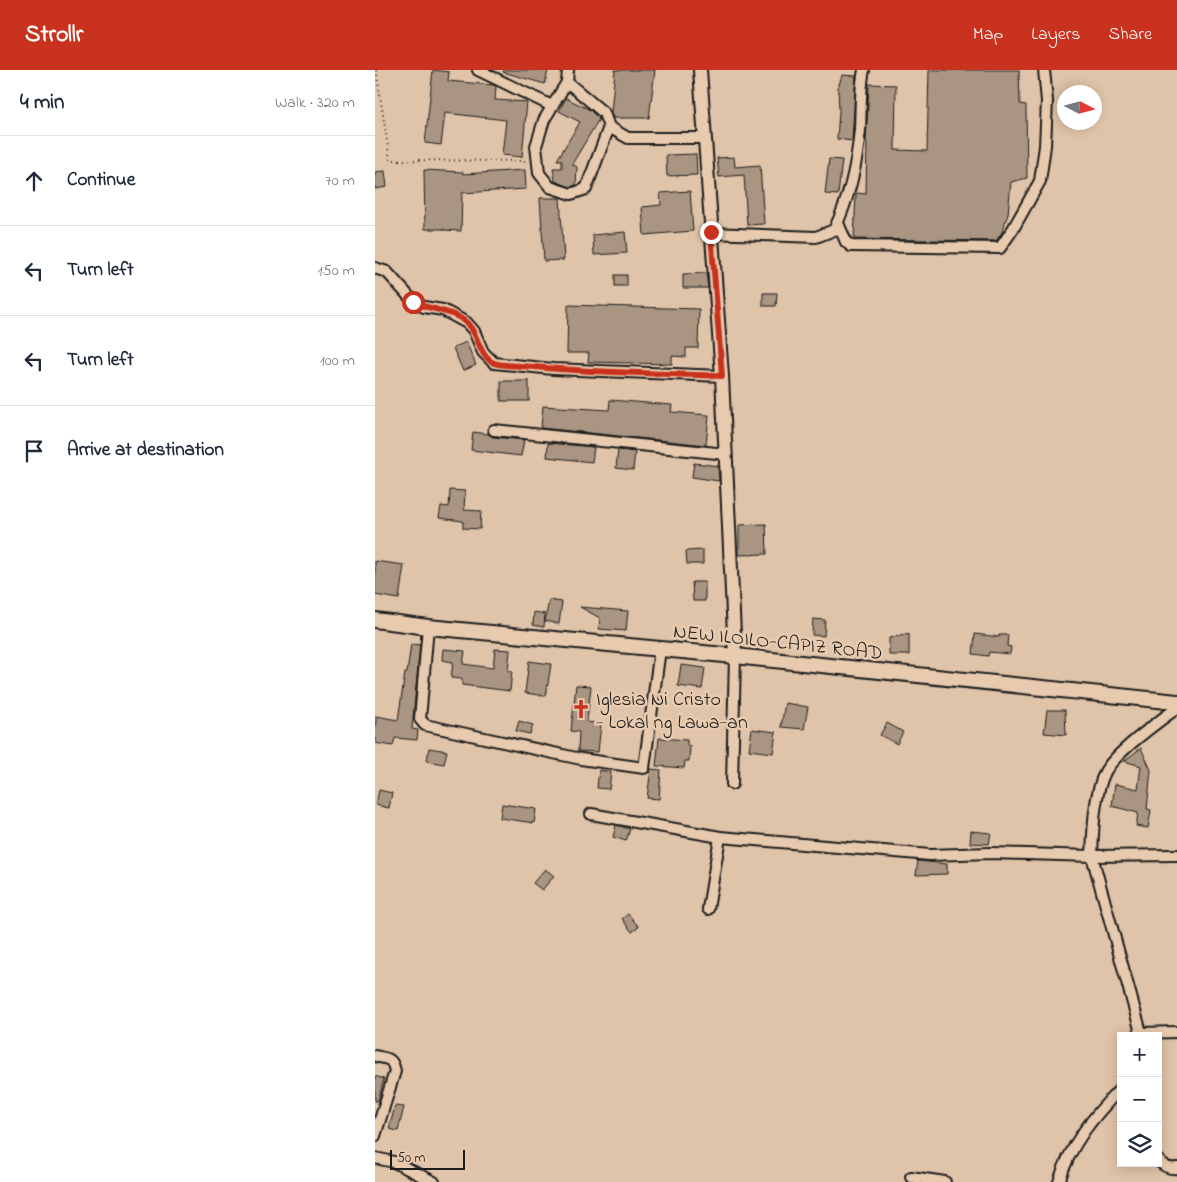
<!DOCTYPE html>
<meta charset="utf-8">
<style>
body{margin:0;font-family:"Indie Flower",sans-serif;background:#f2f2f3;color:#1f2937}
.controls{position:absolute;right:15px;bottom:15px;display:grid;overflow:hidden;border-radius:0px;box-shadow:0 2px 12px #0003}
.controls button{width:45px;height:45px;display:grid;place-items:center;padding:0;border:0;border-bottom:1px solid #e0e1e3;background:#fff;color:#1f2937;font:25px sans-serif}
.compass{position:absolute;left:682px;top:15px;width:45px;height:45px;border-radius:50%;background:#fff;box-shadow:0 2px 12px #0003;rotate:96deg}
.scale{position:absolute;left:15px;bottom:12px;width:75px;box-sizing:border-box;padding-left:5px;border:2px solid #1c1c1c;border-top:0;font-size:14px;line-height:18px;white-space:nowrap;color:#1c1c1c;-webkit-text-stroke:4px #e8cbaf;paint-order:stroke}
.stop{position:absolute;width:15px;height:15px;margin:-11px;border:4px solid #c8321e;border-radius:50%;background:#fff}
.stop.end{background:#c8321e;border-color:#fff;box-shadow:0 1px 5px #0008}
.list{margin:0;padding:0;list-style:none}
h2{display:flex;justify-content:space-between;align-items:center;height:65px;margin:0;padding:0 20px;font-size:21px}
h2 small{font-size:16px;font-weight:400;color:#747a83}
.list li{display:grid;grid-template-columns:32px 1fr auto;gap:15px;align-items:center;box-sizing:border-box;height:90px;padding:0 20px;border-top:1px solid #e0e1e3}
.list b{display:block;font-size:19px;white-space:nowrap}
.list em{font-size:16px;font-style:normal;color:#747a83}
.icon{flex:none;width:28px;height:28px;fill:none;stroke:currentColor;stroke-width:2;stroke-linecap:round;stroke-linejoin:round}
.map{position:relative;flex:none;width:802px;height:1112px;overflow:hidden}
header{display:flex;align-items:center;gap:30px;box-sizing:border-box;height:70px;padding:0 25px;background:#c8321e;color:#fff}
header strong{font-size:24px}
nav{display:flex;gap:28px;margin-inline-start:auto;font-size:18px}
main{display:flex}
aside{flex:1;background:#fff}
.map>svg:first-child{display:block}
.building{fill:#a99582;stroke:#1c1c1c}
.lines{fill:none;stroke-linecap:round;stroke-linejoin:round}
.minor-casing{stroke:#1c1c1c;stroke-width:14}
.major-casing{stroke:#1c1c1c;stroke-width:16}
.highway-casing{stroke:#1c1c1c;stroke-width:18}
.path{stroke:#1c1c1c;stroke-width:2;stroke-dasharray:1 4;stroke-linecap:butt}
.minor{stroke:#e8cbaf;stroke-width:10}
.major{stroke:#e8cbaf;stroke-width:12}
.highway{stroke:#e8cbaf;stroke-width:14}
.route{stroke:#c8321e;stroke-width:6}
.labels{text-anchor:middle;stroke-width:5;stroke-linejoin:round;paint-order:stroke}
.street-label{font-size:20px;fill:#1c1c1c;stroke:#e8cbaf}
.poi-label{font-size:20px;fill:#1c1c1c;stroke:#e8cbaf;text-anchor:start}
</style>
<header>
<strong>Strollr</strong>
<nav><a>Map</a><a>Layers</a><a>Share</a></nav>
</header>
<main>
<aside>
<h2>4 min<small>Walk · 320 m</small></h2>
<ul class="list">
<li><svg class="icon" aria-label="ahead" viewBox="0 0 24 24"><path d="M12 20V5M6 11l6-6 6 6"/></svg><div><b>Continue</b></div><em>70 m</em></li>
<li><svg class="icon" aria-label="left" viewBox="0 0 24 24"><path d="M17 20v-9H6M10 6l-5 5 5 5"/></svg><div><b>Turn left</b></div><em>150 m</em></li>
<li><svg class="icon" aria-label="left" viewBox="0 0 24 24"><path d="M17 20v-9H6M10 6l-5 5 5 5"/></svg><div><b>Turn left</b></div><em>100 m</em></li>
<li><svg class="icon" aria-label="arrive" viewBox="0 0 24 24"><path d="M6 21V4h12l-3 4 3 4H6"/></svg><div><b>Arrive at destination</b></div></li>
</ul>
</aside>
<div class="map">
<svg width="802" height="1112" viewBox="0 0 802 1112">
<rect width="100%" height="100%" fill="#e0c4a9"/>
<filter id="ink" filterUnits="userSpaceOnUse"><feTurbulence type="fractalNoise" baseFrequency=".02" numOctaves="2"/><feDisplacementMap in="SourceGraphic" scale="10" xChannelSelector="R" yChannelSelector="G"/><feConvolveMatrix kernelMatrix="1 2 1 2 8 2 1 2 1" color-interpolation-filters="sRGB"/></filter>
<g filter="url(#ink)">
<g class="building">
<polygon points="58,0 74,2 73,11 118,15 121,16 120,30 152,32 147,87 127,85 131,50 70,43 66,75 50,73"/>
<polygon points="129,0 173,0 170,14 128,2"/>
<polygon points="240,0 280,0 274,48 238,48 236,43"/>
<polygon points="554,0 644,0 645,34 651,35 652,108 636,112 633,144 627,162 621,171 479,169 481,123 491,124 492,73 491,73 494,14 521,15 520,80 552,81"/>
<polygon points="467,5 481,6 477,71 462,69 464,41 463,18"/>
<polygon points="191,28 215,40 224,49 197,94 202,97 201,115 195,117 180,111 178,98 187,98 187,90 182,90 205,52 184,41"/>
<polygon points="321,84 322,105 292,106 291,85"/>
<polygon points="359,87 360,97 385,95 389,154 372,155 369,105 344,107 342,88"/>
<polygon points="454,89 467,90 463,125 450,124"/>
<polygon points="49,100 88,102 88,104 150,100 151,119 87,123 86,161 69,160 69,159 50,159"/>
<polygon points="10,101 12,117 0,119 0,102"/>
<polygon points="315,121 318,161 269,165 267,137 286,135 285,123"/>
<polygon points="165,128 185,128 189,190 169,191"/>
<polygon points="250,162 252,183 219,185 218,165"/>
<polygon points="331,203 333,218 308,218 308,204"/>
<rect x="240" y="205" width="12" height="11"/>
<polygon points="388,223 402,223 401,236 388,236"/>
<polygon points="193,235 324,239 323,278 311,278 311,287 297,286 297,294 213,292 214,283 192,283"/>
<polygon points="91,272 101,295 88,301 78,278"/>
<rect x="126" y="311" width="28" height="20"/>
<polygon points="235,330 297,335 296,342 334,345 331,375 166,358 168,336 234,340"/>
<polygon points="98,362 113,364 118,367 149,370 146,386 96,380"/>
<polygon points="173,373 219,377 217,392 172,387"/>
<polygon points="243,380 260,382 258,400 241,398"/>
<polygon points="319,393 343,396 344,411 317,407"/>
<polygon points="75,420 90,421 89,440 106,441 105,459 88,458 88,451 64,448 66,436 74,437"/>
<polygon points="391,454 392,484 364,485 364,455"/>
<polygon points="328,480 328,494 312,494 311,481"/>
<polygon points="0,491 29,495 24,529 0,525"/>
<polygon points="317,512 330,512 330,531 318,531"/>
<polygon points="174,530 187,532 184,554 170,551"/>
<polygon points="205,537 253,541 251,561 224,559 225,548"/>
<polygon points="159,542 170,544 169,557 158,555"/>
<polygon points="438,549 450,550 449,566 437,565"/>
<polygon points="534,564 534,585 514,585 514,568"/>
<polygon points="600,564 624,567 624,565 633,565 632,576 636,577 635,584 614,582 613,586 598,584"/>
<polygon points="36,574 45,575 37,659 43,660 42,670 20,668 18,676 0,673 1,646 23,650 30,603 32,603"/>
<polygon points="68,579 90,581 88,594 118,598 120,579 135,580 133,601 137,601 135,621 87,615 87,609 76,608 78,592 67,590"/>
<polygon points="154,591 176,594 171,626 150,623"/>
<polygon points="306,595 330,598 327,619 303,616"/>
<polygon points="201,615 216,616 212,652 226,654 223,682 203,681 204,662 196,661"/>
<polygon points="410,633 433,637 429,659 406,657"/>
<polygon points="672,640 690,640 691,665 669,663"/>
<polygon points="144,651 158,655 155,664 141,661"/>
<polygon points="512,653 528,662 522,674 505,665"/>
<polygon points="377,659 401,662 398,683 374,680"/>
<polygon points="284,668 312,670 312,676 315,676 314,691 310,691 309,698 281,696"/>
<polygon points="54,678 72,681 69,694 52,691"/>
<polygon points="766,678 776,700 772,739 776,740 773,758 761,756 763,743 737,736 740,714 763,719 766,696 749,691"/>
<polygon points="276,699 286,700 284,729 272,728"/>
<polygon points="224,700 236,702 234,719 222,718"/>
<polygon points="4,720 17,723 14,738 1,735"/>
<polygon points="127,734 161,739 159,753 125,748"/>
<polygon points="241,755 255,759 251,771 238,767"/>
<polygon points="596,761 616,763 614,774 595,773"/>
<polygon points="543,791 572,794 572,804 541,805"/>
<polygon points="170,799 179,806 167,820 158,813"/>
<polygon points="253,844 264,857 257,862 247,849"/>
<polygon points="0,1006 9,1009 3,1031 0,1031"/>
<polygon points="20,1036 29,1037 23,1061 14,1059"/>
</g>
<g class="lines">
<g class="minor-casing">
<g id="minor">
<polyline points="103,0 177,36"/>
<polyline points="193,0 192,12 229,43 234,57 253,68 329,68"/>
<polyline points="192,12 169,50 161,76 164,103 175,117 196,124 211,119 234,57"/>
<polyline points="463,153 471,172 476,176 625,178 638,159 665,111 670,76 672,31 669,0"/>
<path d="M335,163L441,167L459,160C475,127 482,95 485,59C486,40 485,18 489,0"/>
<polyline points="0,198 12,202 39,232 49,237 68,240 92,253 99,261 108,282 119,293 178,299 347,306"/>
<polyline points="119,360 351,384"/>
<polyline points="53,557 45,649 50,655 206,689 269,698 285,579"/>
<polyline points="357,714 360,586"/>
<polyline points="216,744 345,767 555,785 615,783 717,786 802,785"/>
<polyline points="333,839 345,767"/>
<polyline points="767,963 802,962"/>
<path d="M767,966L717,786C718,761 719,724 730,702C739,684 784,651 802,638"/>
<path d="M0,986C12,989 17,987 20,1001L0,1066"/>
<polyline points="0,1088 19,1092 59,1112"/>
<path d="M783,1090C789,1097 794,1099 802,1098"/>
<polyline points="536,1107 570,1112"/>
<path d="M684,1112C695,1074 719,1046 746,1018"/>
</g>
</g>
<g class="major-casing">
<polyline id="major" points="325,0 347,306 360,586"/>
</g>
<g class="highway-casing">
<polyline id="highway" points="0,550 53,557 360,586 802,632"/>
</g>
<polyline class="path" points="1,0 15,90 153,91"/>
<use href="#minor" class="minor"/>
<use href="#major" class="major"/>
<use href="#highway" class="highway"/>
</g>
</g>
<g class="lines" filter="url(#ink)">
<path class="route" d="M38,232C56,240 76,240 91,252C104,263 103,286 119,293C127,296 150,296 160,297C222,303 285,303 347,306L336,162"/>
</g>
<defs>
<g id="church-bare" transform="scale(1.5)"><path d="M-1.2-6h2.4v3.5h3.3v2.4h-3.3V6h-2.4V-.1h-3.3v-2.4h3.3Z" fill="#c8321e" stroke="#e8cbaf" stroke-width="2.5" paint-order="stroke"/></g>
</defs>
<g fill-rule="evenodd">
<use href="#church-bare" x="206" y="639"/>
</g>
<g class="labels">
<g class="street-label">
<text transform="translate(403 571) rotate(6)" y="7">NEW ILOILO-CAPIZ ROAD</text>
</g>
<g class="poi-label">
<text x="221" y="635">Iglesia Ni Cristo<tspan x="221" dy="23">- Lokal ng Lawa-an</tspan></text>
</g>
</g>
</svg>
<div class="controls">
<button>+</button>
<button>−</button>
<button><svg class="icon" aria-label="layers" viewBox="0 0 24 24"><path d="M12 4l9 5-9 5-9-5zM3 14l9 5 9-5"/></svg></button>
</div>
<svg class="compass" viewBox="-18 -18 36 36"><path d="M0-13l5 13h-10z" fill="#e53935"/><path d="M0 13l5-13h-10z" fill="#747a83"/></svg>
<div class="scale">50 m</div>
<div class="stop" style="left:38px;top:232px"></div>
<div class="stop end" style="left:336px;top:162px"></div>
</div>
</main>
